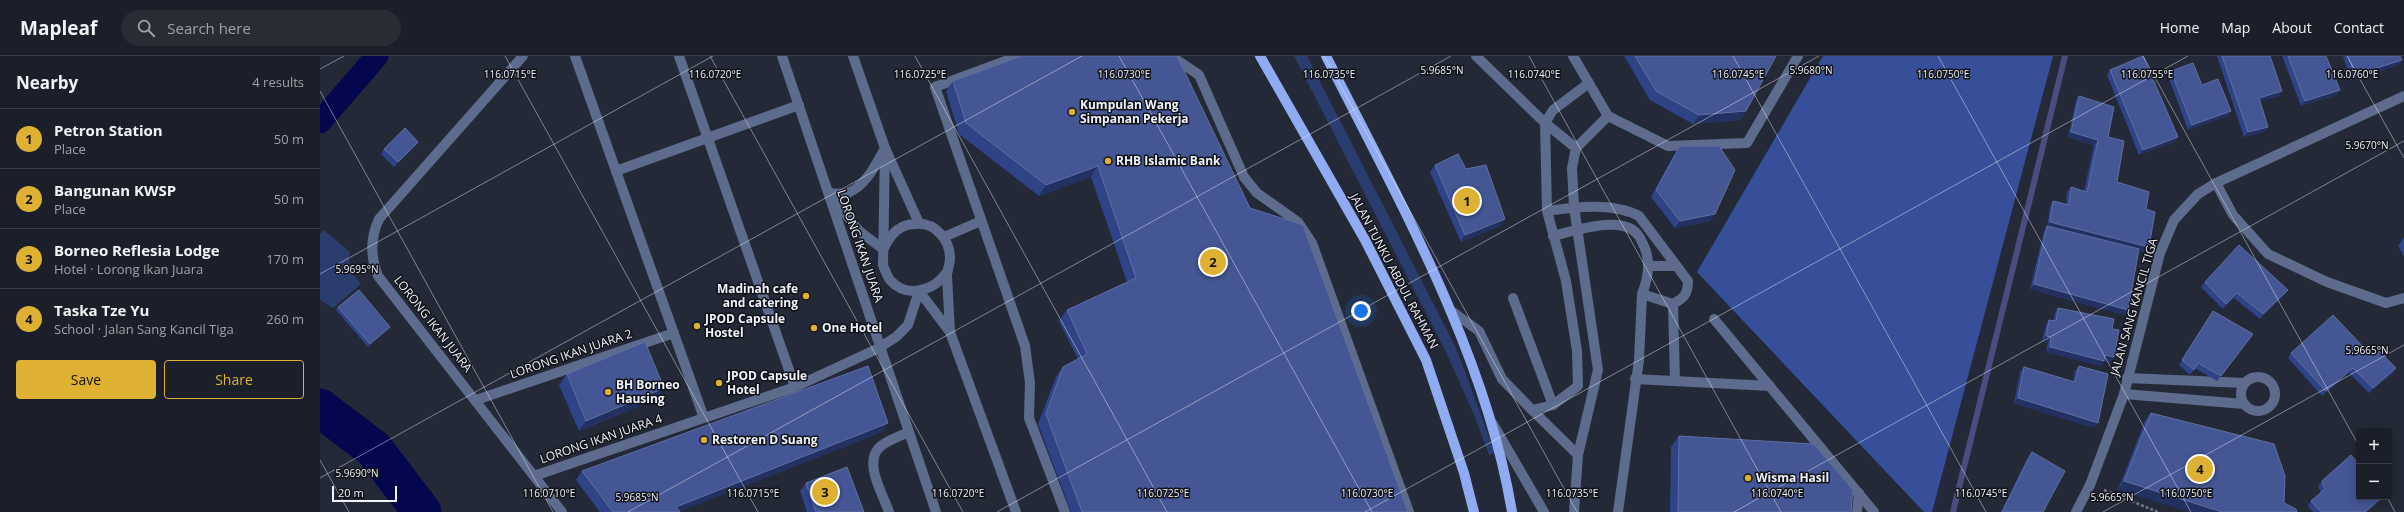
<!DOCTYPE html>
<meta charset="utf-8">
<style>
body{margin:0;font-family:"Open Sans",sans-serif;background:#282c35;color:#f1f3f6}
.controls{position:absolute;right:12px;bottom:12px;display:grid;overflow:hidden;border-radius:4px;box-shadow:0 2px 10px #0003}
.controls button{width:36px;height:36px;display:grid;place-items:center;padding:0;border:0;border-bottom:1px solid #393d46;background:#1b1f29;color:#f1f3f6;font:20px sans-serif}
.scale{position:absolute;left:12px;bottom:10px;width:65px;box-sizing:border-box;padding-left:4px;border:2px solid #f0f4fd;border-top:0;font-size:11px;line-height:14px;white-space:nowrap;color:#f0f4fd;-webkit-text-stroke:3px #101218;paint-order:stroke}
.you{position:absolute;left:1041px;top:255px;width:14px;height:14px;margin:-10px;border:3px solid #fff;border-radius:50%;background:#1a73e8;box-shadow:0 0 0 6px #1a73e833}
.badge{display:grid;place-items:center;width:26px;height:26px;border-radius:50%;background:#deb133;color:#111;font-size:13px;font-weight:700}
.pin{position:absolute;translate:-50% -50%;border:2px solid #fff;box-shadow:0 1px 4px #0006}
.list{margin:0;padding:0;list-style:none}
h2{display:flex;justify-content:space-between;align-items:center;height:52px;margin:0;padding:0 16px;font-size:17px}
h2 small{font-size:13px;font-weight:400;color:#a0a2a8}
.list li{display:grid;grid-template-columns:26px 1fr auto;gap:12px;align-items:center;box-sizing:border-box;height:60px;padding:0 16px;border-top:1px solid #393d46}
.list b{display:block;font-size:15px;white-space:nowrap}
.list p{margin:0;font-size:13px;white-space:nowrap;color:#a0a2a8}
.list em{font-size:13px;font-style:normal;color:#a0a2a8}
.actions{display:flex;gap:8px;padding:12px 16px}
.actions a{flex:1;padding:9px 0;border:1px solid #deb133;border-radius:4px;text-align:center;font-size:14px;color:#deb133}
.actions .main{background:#deb133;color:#111}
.icon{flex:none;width:22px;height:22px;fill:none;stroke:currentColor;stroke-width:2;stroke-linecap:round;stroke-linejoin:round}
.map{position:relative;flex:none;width:2084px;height:456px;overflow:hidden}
header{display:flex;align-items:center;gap:24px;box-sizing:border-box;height:56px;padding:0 20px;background:#1b1f29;border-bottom:1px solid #393d46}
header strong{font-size:19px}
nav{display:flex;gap:22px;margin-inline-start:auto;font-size:14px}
.search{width:280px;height:36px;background:#282c35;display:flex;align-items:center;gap:10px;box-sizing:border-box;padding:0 14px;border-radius:22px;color:#a0a2a8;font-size:15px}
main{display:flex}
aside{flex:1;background:#1b1f29}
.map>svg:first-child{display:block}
.green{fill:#2b3d6f}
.forest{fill:#374f99}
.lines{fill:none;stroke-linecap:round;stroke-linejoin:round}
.stream{stroke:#4b4d82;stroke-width:6}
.canal{stroke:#04064e;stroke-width:23}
.river{stroke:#04064e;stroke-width:39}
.path{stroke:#727783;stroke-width:2.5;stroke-dasharray:3 2;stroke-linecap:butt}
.minor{stroke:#5d6b8d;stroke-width:10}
.major{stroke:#90abf1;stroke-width:10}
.wall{fill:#2f4386}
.shaded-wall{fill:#223161}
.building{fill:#445693;stroke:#5f6fa3}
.ticks{fill:none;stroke:#f0f4fd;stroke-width:1;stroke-opacity:0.45}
.poi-dot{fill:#deb133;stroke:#101218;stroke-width:1.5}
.labels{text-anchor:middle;stroke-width:3;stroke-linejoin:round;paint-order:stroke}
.poi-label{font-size:12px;font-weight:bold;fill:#f0f4fd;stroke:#101218;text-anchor:start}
.street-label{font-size:12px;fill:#f0f4fd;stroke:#101218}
.ticks-label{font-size:10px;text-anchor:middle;fill:#f0f4fd;stroke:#101218;stroke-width:3;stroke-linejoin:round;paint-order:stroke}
</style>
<header>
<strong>Mapleaf</strong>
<div class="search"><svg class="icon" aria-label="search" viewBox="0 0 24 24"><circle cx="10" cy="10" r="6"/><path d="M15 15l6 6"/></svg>Search here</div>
<nav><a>Home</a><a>Map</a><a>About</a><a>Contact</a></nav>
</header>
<main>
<aside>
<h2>Nearby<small>4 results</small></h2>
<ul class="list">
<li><span class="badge">1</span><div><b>Petron Station</b><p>Place</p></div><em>50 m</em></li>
<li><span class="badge">2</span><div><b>Bangunan KWSP</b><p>Place</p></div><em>50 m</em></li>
<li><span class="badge">3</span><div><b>Borneo Reflesia Lodge</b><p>Hotel · Lorong Ikan Juara</p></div><em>170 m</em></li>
<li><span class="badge">4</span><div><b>Taska Tze Yu</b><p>School · Jalan Sang Kancil Tiga</p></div><em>260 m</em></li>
</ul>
<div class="actions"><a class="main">Save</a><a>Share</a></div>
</aside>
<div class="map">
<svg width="2084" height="456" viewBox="0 0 2084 456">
<rect width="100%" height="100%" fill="#242937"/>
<g class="green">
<polygon points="974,0 987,0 1136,292 1175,397 1169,399 1155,361 1126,296"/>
<path d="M4,174L30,196C27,209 32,218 41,228L13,252L0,244V178Z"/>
</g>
<polygon class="forest" points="1503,0 1733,0 1612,456 1604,456 1377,216"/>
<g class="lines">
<polyline class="stream" points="1633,456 1745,0"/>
<polyline class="canal" points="0,66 57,0"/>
<polyline class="river" points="0,352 54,393 102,456"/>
<polyline class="path" points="1784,434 1838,456"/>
<g class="minor">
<path d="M203,0L59,163C50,182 50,200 58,220L242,456"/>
<polyline points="255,0 384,362"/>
<polyline points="359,0 475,331"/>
<polyline points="462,0 616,456"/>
<polyline points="533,0 565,92 599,167"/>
<polyline points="699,0 615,31 705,290 710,327 709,362 745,456"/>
<polyline points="851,0 879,19 924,121 937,137 978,166 992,187 1089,456"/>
<polyline points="1156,0 1225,67 1256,92"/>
<polyline points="1253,0 1288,60 1348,90 1427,87 1478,0"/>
<path d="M565,92L563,209C565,214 567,220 570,224C587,243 614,235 627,216"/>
<polyline points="296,115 479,49"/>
<polyline points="1896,127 1913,159 1948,198 2007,226 2066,247 2084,242"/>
<path d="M509,137C514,137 523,139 528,137C546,129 555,110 564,94"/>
<polyline points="513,142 539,175 563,193"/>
<path d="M1227,155C1255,151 1293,146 1319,160L1368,225C1368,238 1364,242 1353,248L1322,238"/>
<path d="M1233,180C1254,175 1303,158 1318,179C1321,182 1322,187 1324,190C1331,206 1328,223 1322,238L1319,304L1298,456"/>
<polyline points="624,181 661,165"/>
<path d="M564,192C571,178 579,168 596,168C615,166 630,184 630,202C630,209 627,214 627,220C628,239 629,257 630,276"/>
<polyline points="1329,210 1356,210"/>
<polyline points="599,235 630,276 696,456"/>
<polyline points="1193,242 1233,349"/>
<polyline points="1353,248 1355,325"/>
<polyline points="1130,254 1159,275 1182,323 1212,354 1233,349 1258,330 1257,295 1246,225 1227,155 1225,67 1233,54 1269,27"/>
<polyline points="1394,263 1554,456"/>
<circle cx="1938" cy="338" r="17"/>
<polyline points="1807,322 1925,327"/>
<polyline points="1315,323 1450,330"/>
<polyline points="1804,338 1924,348"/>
<polyline points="156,344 354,277"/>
<polyline points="1212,354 1258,399"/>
<polyline points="1173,368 1224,456"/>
<polyline points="214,420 475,331 557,293 576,281 588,269 599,235"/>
<path d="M569,456C563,438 542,405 561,390C568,384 580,380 589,376"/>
<polyline points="1254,456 1258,399 1278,314 1254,151 1252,112 1256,92 1288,60"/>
<polyline points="1537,456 1539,437"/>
<polyline points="1756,456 1770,429 1804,338 1840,197 1854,164 1878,138 1896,127 2084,40"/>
</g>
<g class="major">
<polyline points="940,0 1045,184 1106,304 1144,417 1154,456"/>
<path d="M1006,0C1078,143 1166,297 1192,456"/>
</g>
</g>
<g class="wall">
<polygon points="1304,0 1456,0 1426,55 1420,64 1373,68 1330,44"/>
<polygon points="1897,0 1950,0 1962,35 1959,40 1940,45 1948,71 1944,76 1924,81"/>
<polygon points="1962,0 2006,0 2020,34 2016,39 1981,50"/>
<polygon points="2023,0 2080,0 2082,4 2078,9 2031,24"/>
<polygon points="1790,14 1858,81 1854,86 1819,99 1787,19"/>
<polygon points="1851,15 1882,29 1911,55 1907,60 1868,74 1848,20"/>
<polygon points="633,25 930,152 1088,456 751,456 718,368 736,321 743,311 758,303 739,265 747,254 807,226 771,121 719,140 639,78 626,35"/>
<polygon points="1759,40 1788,81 1797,126 1826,153 1825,196 1819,194 1804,259 1710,233 1724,175 1727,171 1730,150 1733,145 1746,148 1747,136 1751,131 1764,135 1774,89 1748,81 1756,45"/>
<polygon points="98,86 95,91 74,111 61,98 64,93"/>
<polygon points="1360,90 1395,158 1390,165 1355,172 1331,141 1355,97"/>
<polygon points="1115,109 1146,113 1185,163 1180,170 1141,186 1110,116"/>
<polygon points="2084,181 2084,200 2078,190"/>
<polygon points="1885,226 1964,239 1940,263 1914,242 1903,253 1881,231"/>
<polygon points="18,251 68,273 48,291 16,254"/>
<polygon points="1738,252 1792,273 1791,306 1784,305 1781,310 1726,296 1728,286 1722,285 1726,269 1729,264 1733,265 1735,257"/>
<polygon points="1890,260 1929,283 1897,325 1875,312 1870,319 1859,309"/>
<polygon points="2048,296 2073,317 2049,337 2029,317 2002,340 1968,302 1971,297"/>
<polygon points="1759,310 1774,372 1694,347 1700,316 1704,311 1753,326 1755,315"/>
<polygon points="247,318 337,343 259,375 239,329"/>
<polygon points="1831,357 1954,388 1798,434 1825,365"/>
<polygon points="562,376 360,455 360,456 280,456 256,424 262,415"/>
<polygon points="1359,380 1531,456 1350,456 1351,391"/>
<polygon points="1712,396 1723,456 1681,456 1707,403"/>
<polygon points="2002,425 2063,442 2047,456 1993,456 1988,450 1991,445 2001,437 1998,430"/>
<polygon points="486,427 544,456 487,456 480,435"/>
</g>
<g class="shaded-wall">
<polygon points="2082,4 2078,9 2031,24 2035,19"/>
<polygon points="2020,34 2016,39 1981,50 1985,45"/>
<polygon points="1962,35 1959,40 1935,47 1939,42"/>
<polygon points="1426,55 1420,64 1373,68 1379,59"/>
<polygon points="1911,55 1907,60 1868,74 1872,69"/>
<polygon points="1948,71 1944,76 1924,81 1928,76"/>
<polygon points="1751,76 1778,84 1774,89 1748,81"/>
<polygon points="1858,81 1854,86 1819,99 1823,94"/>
<polygon points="98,86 95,91 74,111 78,106"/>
<polygon points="778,110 771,121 719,140 726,129"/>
<polygon points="1395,158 1390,165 1355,172 1360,165"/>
<polygon points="1185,163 1180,170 1141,186 1145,179"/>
<polygon points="1730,166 1829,191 1825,196 1727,171"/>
<polygon points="1714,228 1808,254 1804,259 1710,233"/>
<polygon points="1968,234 1964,239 1940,263 1943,258"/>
<polygon points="1917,237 1914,242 1903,253 1906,248"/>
<polygon points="70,271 68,273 48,291 50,288"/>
<polygon points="1726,280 1731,281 1728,286 1722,285"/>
<polygon points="1730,291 1784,305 1781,310 1726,296"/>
<polygon points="1785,299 1794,301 1791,306 1781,304"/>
<polygon points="2033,312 2029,317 2002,340 2006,335"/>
<polygon points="2076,312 2073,317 2049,337 2053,332"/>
<polygon points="344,332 337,343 259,375 266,365"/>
<polygon points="1698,342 1778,367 1774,372 1694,347"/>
<polygon points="568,367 562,376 358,456 356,451"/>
<polygon points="1804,425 1902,456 1869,456 1798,434"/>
<polygon points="2062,441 2064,441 2047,456 2045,456"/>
</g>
<g class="building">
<polygon points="702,0 857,0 930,152 983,169 1088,456 762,456 726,358 743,311 767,298 747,254 816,222 778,110 726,129 646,67 633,25"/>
<polygon points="1315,0 1456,0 1426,55 1379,59 1336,35"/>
<polygon points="1823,0 1858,81 1823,94 1790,14"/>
<polygon points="1902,0 1950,0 1962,35 1939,42 1948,71 1928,76"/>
<polygon points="1968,0 2006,0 2020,34 1985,45"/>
<polygon points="2028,0 2080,0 2082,4 2035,19"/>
<polygon points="1873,7 1882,29 1898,23 1911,55 1872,69 1851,15"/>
<polygon points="1759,40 1794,51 1788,81 1804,85 1797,126 1829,136 1826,153 1835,156 1829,191 1730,166 1733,145 1749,149 1751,131 1767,136 1778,84 1751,76"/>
<polygon points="85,72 98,86 78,106 64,93"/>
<polygon points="1360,90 1399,90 1415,114 1395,158 1360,165 1336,134"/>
<polygon points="1138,98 1146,113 1166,109 1185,163 1145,179 1115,109"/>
<polygon points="1727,170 1819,193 1808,254 1714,228"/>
<polygon points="1919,189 1968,234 1943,258 1917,237 1906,248 1885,226"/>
<polygon points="39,234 70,271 50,288 18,251"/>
<polygon points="1738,252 1794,263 1792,273 1799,274 1794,301 1785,299 1784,305 1730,291 1731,281 1726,280 1729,264 1736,265"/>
<polygon points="1893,255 1933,278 1901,320 1878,307 1874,314 1862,304"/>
<polygon points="2013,259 2048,296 2055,291 2076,312 2053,332 2033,312 2006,335 1971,297"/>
<polygon points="325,286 344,332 266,365 247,318"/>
<polygon points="548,310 568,367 356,451 360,456 293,456 262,415"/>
<polygon points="1759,310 1788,318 1778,367 1698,342 1704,311 1755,326"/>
<polygon points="1831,357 1954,388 1965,420 1964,447 1976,453 1977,456 1902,456 1804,425"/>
<polygon points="1359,380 1494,388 1533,434 1531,456 1358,456"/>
<polygon points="1712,396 1745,415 1723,456 1682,456"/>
<polygon points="2031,399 2039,408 2039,441 2062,441 2045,456 2001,456 1991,445 2005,433 2002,425"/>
<polygon points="527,411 544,456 496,456 486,427"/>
</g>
<path class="ticks" d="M185,0L438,456M390,0L643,456M595,0L847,456M799,0L1052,456M1004,0L1257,456M1209,0L1461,456M1413,0L1666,456M1618,0L1871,456M1823,0L2039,390M2027,0L2084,102M0,13L24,0M0,35L233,456M0,218L393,0M0,404L29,456M0,422L762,0M2067,441L2075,456M308,456L1131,0M677,456L1499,0M1045,456L1868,0M1414,456L2084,85M1783,456L2084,289"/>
<g class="poi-dot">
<circle cx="752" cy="56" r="4"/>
<circle cx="788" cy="105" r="4"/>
<circle cx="486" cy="240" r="4"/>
<circle cx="377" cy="270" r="4"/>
<circle cx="494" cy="272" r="4"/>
<circle cx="399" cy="327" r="4"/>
<circle cx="288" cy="336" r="4"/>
<circle cx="384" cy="384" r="4"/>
<circle cx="1428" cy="422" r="4"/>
</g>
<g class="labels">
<g class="poi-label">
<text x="760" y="53">Kumpulan Wang<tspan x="760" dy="14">Simpanan Pekerja</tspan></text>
<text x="796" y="109">RHB Islamic Bank</text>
<text x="478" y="237" text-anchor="end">Madinah cafe<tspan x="478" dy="14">and catering</tspan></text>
<text x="385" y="267">JPOD Capsule<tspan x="385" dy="14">Hostel</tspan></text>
<text x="502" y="276">One Hotel</text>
<text x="407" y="324">JPOD Capsule<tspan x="407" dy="14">Hotel</tspan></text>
<text x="296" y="333">BH Borneo<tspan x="296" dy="14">Hausing</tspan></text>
<text x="392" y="388">Restoren D Suang</text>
<text x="1436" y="426">Wisma Hasil</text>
</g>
<g class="street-label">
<text transform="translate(540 190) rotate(71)" y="4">LORONG IKAN JUARA</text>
<text transform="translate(1074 215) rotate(62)" y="4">JALAN TUNKU ABDUL RAHMAN</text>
<text transform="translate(1814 251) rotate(-74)" y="4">JALAN SANG KANCIL TIGA</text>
<text transform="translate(113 268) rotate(52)" y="4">LORONG IKAN JUARA</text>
<text transform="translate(251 298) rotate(-19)" y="4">LORONG IKAN JUARA 2</text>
<text transform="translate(281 383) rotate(-19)" y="4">LORONG IKAN JUARA 4</text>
</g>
</g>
<g class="ticks-label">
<text x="1491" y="18">5.9680°N</text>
<text x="1122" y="18">5.9685°N</text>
<text x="190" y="22">116.0715°E</text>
<text x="395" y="22">116.0720°E</text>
<text x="600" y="22">116.0725°E</text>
<text x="804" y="22">116.0730°E</text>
<text x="1009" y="22">116.0735°E</text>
<text x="1214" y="22">116.0740°E</text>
<text x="1418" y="22">116.0745°E</text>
<text x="1623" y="22">116.0750°E</text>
<text x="2032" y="22">116.0760°E</text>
<text x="1827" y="22">116.0755°E</text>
<text x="2047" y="93">5.9670°N</text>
<text x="37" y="217">5.9695°N</text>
<text x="2047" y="298">5.9665°N</text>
<text x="37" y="421">5.9690°N</text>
<text x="229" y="441">116.0710°E</text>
<text x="433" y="441">116.0715°E</text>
<text x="638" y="441">116.0720°E</text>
<text x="843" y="441">116.0725°E</text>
<text x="1047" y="441">116.0730°E</text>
<text x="1252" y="441">116.0735°E</text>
<text x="1457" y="441">116.0740°E</text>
<text x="1661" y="441">116.0745°E</text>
<text x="1866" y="441">116.0750°E</text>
<text x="317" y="445">5.9685°N</text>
<text x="1792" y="445">5.9665°N</text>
</g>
</svg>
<div class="controls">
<button>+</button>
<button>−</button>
</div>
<div class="scale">20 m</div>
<div class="you"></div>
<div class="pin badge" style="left:1147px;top:145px">1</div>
<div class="pin badge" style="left:893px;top:206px">2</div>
<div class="pin badge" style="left:505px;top:436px">3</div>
<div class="pin badge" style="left:1880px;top:413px">4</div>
</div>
</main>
